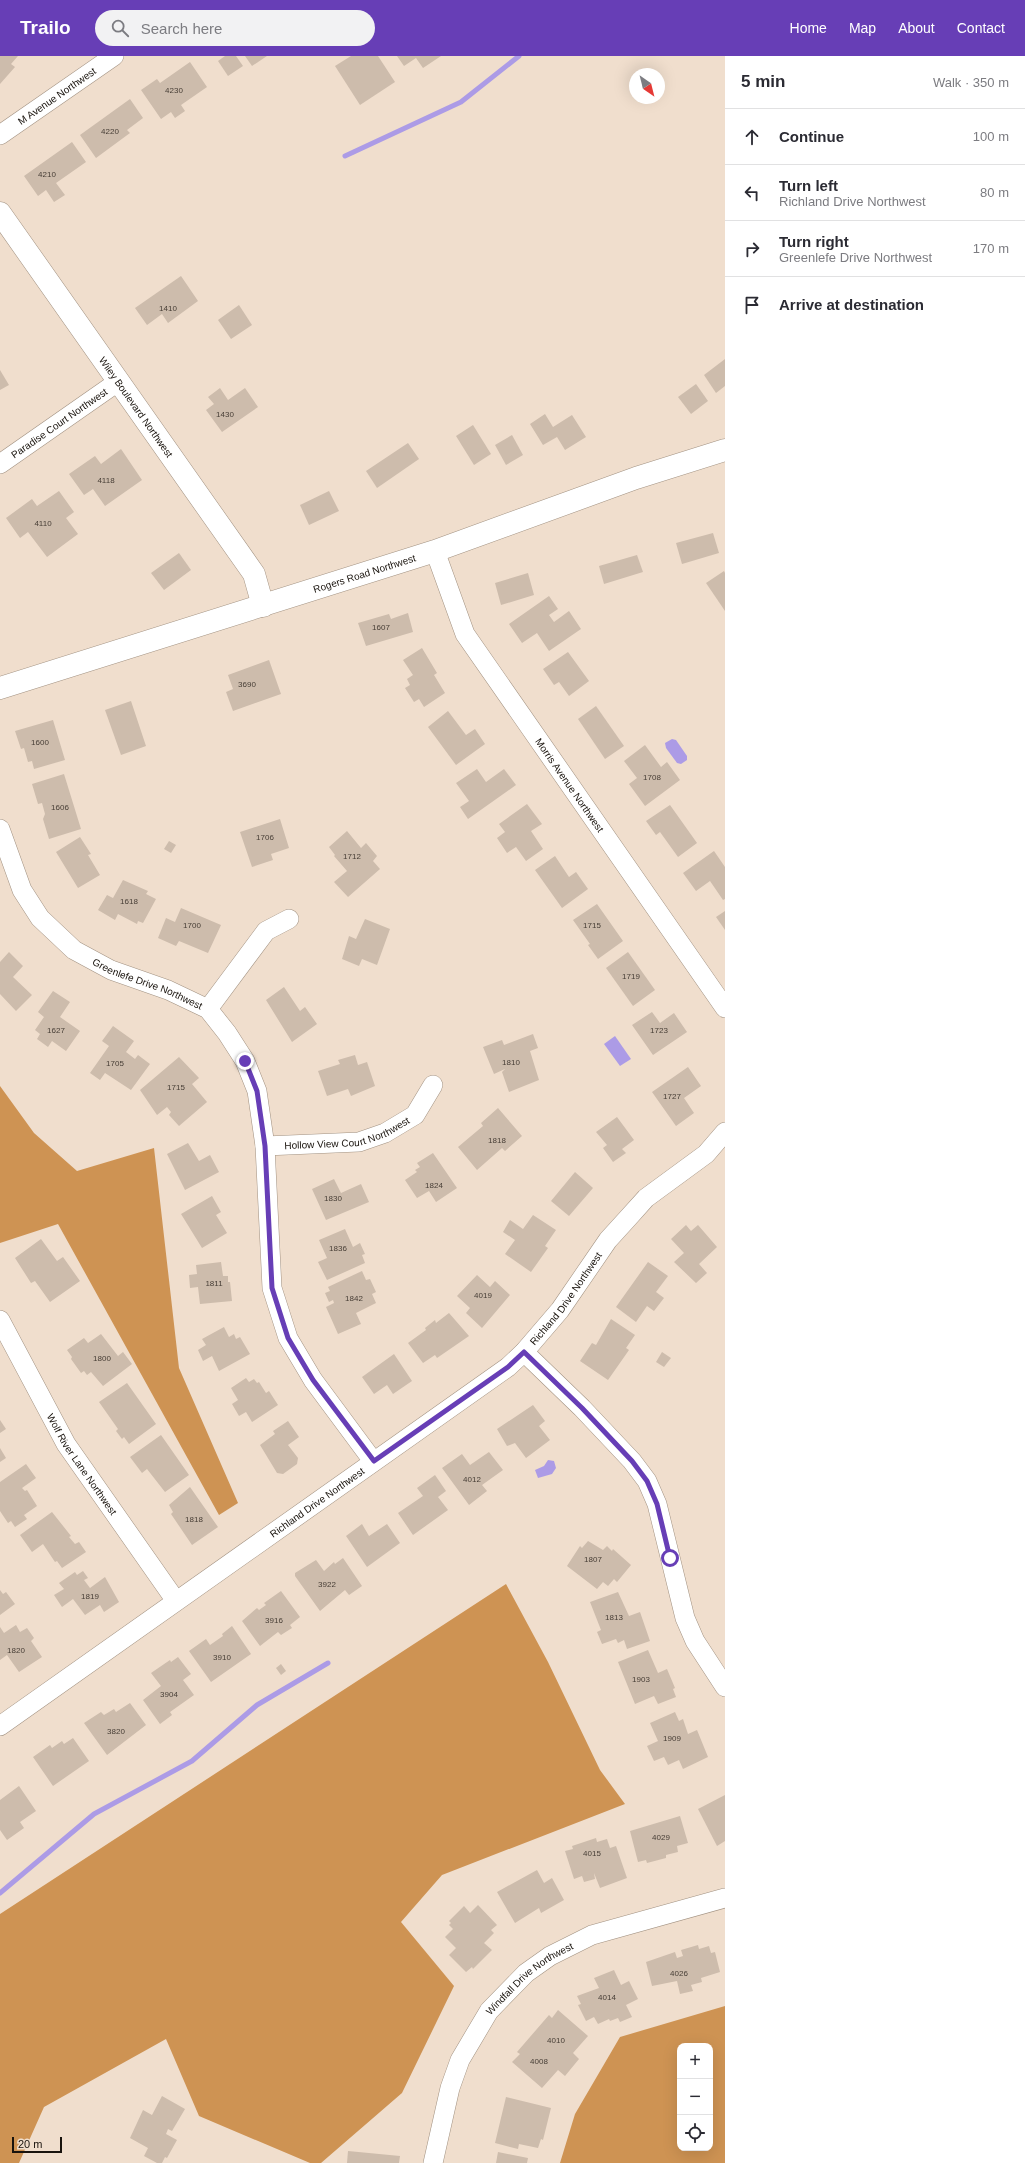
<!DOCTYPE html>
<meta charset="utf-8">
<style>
body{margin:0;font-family:Arial,sans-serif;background:#f2f2f3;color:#2b2b33}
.controls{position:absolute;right:12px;bottom:12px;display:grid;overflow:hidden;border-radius:8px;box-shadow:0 4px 16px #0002}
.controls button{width:36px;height:36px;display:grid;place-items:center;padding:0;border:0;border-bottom:1px solid #e1e1e2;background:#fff;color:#2b2b33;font:20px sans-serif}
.compass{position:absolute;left:629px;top:12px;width:36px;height:36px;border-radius:50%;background:#fff;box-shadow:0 4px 16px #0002;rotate:145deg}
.scale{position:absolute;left:12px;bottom:10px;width:50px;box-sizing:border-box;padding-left:4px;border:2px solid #19130d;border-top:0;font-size:11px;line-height:14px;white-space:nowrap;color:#19130d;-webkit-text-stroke:3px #f0decd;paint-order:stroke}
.stop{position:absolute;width:12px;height:12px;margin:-9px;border:3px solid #673eb6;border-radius:50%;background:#fff}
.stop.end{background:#673eb6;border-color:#fff;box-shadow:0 1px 4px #0008}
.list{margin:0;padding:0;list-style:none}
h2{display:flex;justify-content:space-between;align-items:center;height:52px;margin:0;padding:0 16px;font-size:17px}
h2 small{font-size:13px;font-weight:400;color:#7c7c81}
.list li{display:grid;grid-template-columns:26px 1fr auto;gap:12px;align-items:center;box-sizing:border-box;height:56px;padding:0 16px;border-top:1px solid #e1e1e2}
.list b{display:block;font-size:15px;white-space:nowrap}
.list p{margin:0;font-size:13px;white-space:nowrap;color:#7c7c81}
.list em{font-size:13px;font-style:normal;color:#7c7c81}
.icon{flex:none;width:22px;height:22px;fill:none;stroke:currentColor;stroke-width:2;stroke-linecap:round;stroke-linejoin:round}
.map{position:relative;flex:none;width:725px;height:2107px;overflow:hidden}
header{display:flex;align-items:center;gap:24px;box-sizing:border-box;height:56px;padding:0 20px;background:#673eb6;color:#fff}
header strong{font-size:19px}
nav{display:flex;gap:22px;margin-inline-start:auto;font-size:14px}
.search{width:280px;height:36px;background:#f2f2f3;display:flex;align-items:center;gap:10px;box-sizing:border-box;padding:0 14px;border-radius:22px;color:#7c7c81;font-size:15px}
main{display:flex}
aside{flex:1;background:#fff}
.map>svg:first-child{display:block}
.forest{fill:#ce9353;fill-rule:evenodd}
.water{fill:#ac9be6}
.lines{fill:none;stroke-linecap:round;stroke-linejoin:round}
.stream{stroke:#ac9be6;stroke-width:5}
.building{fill:#cdbcac}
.street-casing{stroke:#a29282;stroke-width:20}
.secondary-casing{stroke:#a29282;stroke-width:23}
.street{stroke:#fff;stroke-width:19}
.secondary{stroke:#fff;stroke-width:22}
.route{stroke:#673eb6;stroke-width:5}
.labels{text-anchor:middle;stroke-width:3;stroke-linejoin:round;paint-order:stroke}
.number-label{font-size:8px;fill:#463d35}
.street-label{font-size:10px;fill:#19130d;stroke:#f0decd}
</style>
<header>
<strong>Trailo</strong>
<div class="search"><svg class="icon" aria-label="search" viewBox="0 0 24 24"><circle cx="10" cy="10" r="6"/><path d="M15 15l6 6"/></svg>Search here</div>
<nav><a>Home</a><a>Map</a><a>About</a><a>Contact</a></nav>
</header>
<main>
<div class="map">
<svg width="725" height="2107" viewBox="0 0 725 2107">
<rect width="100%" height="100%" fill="#f0decd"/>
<g class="forest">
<polygon points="0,1030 34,1077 77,1115 154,1092 179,1312 238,1447 219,1459 58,1168 0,1187"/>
<polygon points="506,1528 548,1606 600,1714 625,1748 442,1819 401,1866 454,1930 402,2037 321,2107 310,2107 199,2060 166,1983 44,2051 19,2107 0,2107 0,1858"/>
<path d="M725,1950V2107H560L575,2058L620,1981ZM680,1990H710V2092H680Z"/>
</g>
<g class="water">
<polygon points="672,683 676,684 687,700 687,704 681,708 677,707 666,692 665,687"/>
<polygon points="615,980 631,1003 620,1010 604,988"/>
<polygon points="548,1404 554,1405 556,1412 552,1418 538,1422 535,1414 544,1410"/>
</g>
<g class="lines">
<g class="stream">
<polyline points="345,100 461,46 519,0"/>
<polyline points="0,1837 94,1758 192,1705 257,1649 328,1607"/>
</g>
</g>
<g class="building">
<polygon points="0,0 18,0 11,8 15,11 0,28"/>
<polygon points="225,0 236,0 243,10 228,20 218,5"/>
<polygon points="245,0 267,0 252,10"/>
<polygon points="351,0 378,0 395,26 360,49 335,10"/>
<polygon points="397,0 441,0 423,12 416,2 404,10"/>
<polygon points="190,6 207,31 181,49 185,55 175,62 171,56 161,63 141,34 157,23 160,27"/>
<polygon points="130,43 143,62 127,74 130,77 96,102 80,79"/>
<polygon points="72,86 86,106 56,127 65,139 54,146 46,134 38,140 24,120"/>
<polygon points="181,220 198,245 168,267 162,258 147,269 135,252"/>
<polygon points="239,249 252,269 231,283 218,264"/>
<polygon points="725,303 725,330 716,337 704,319"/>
<polygon points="0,314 9,329 0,334"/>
<polygon points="696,328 708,345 691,358 678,341"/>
<polygon points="220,332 228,344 245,332 258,351 222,376 206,354 214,348 208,341"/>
<polygon points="545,358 553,371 572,359 586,381 565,394 557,381 543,389 530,368"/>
<polygon points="473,369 491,398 474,409 456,380"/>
<polygon points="512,379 523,399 506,409 495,389"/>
<polygon points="408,387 419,403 377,432 366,415"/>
<polygon points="121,393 142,424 105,450 93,433 84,439 69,418 95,400 101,408"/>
<polygon points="59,435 74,456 66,462 78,478 47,501 28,476 20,482 6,462 32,443 37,450"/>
<polygon points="329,435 339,455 309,469 300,449"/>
<polygon points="713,477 719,497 682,508 676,487"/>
<polygon points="179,497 191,514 164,534 151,517"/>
<polygon points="637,499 643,516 604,528 599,510"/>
<polygon points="724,515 725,517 725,555 706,527"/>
<polygon points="528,517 534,539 501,549 495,527"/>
<polygon points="549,540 558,553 549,559 554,566 569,555 581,573 549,595 537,577 522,587 509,568"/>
<polygon points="408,557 413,576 366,590 358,567 389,558 391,563"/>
<polygon points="422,592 437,617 434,619 445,637 424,651 419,643 414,646 405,632 410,629 407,623 413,619 403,604"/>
<polygon points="568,596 589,625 569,640 559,626 554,629 543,613"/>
<polygon points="269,604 281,638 233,655 226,636 233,633 228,619"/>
<polygon points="131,645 146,690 121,699 105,654"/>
<polygon points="596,650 624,690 605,703 578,663"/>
<polygon points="448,655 466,679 475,673 485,688 456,709 428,671"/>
<polygon points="53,664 65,704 34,713 32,705 28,706 24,692 21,693 15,675"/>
<polygon points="645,689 661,711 667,706 680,724 645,750 629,728 637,722 624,705"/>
<polygon points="477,713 486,726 504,713 516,729 468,763 460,751 469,745 456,727"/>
<polygon points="64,718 81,773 49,783 43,763 45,758 42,747 38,748 32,728"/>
<polygon points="527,748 542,768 531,775 543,793 526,805 516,791 507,797 497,782 505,776 499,768"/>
<polygon points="670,749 697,787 678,801 660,776 656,779 646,765"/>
<polygon points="280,763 289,792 271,798 273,804 252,811 240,776"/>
<polygon points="347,775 361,792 366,787 377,800 373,805 380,813 348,841 334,826 347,815 334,800 335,799 329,791"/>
<polygon points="80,781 91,798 88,799 100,819 78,832 56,796"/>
<polygon points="169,785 176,789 171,797 164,793"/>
<polygon points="714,795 725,811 725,843 723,844 710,825 696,835 683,817"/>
<polygon points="555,800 569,821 576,816 588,833 562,852 535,814"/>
<polygon points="123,824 148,835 146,838 156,843 143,867 138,865 137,868 118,858 115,864 98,854 107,839 113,842"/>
<polygon points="597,848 623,885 598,903 588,889 590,888 573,864"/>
<polygon points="181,852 221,869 208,897 179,885 176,890 158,882 166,862 175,866"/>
<polygon points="725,855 725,874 716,861"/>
<polygon points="365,863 390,873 377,909 362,903 359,910 342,903 349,880 356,883"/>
<polygon points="9,896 23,910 13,921 32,939 16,955 0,938 0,906"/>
<polygon points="628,896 655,934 633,950 606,912"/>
<polygon points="284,931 300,955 305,951 317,968 292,986 266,944"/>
<polygon points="53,935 70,946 60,961 80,975 66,995 52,985 48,991 37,983 40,978 35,974 44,961 38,956"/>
<polygon points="652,956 660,967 674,957 687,976 653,999 632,969"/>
<polygon points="113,970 134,985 126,996 135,1003 138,999 150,1008 131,1034 105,1017 100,1024 90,1017 109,990 102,985"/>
<polygon points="533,978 538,992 530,995 539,1024 509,1036 502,1016 505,1013 494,1018 483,991 502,984 504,989"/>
<polygon points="355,999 358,1009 367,1006 375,1030 351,1040 348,1033 327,1040 318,1015 340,1008 338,1004"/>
<polygon points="179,1001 199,1022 192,1028 207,1046 179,1070 169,1059 171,1056 167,1051 157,1059 140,1034"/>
<polygon points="688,1011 701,1030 684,1042 694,1057 676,1070 652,1036"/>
<polygon points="498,1052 522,1080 505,1095 502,1092 477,1114 458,1091 483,1070 481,1067"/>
<polygon points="617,1061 634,1084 622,1093 626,1097 613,1106 603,1092 607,1089 596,1076"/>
<polygon points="188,1087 199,1105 210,1099 219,1116 185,1134 167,1098"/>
<polygon points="433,1097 457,1132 436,1146 429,1135 417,1142 405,1124 417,1116 415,1114 420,1111 417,1107"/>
<polygon points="575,1116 593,1132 569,1160 551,1145"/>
<polygon points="334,1123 341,1137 361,1128 369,1146 326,1164 312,1133"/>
<polygon points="212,1140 221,1156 216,1159 227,1177 202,1192 181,1158"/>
<polygon points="533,1159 556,1174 545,1190 548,1192 531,1216 505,1198 515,1184 503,1176 510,1164 523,1173"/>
<polygon points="686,1169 691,1175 698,1169 717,1191 699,1208 707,1217 696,1227 674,1206 684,1197 671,1183"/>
<polygon points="345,1173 353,1191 360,1187 365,1198 362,1199 365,1207 327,1224 318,1206 327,1202 319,1184"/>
<polygon points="41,1183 57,1205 63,1201 80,1225 50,1246 35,1225 31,1227 15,1202"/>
<polygon points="221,1206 223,1220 228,1220 228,1226 230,1226 232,1245 200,1248 198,1231 190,1232 189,1219 197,1218 196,1209"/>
<polygon points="648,1206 668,1220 656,1236 664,1242 654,1255 647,1250 636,1266 616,1251"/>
<polygon points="362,1215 366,1224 370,1223 376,1236 372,1238 376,1247 356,1257 361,1268 338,1278 326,1251 334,1247 333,1244 329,1246 325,1237 330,1235 328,1231"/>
<polygon points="477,1219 490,1231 495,1225 510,1239 482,1272 466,1257 470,1252 457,1240"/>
<polygon points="449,1257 469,1280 437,1302 435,1299 423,1307 408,1287 426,1274 425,1272 435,1264 436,1267"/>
<polygon points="611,1263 635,1279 626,1292 629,1294 608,1324 580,1305 592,1287 596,1289"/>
<polygon points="224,1271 229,1281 234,1278 236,1283 240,1281 250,1298 219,1315 212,1300 203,1305 198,1294 206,1289 202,1283"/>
<polygon points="101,1278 118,1300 123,1296 132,1308 103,1330 91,1316 87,1319 84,1315 81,1317 71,1303 72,1301 67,1294 84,1282 88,1287"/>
<polygon points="662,1296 671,1302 664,1311 656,1306"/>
<polygon points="394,1298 412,1325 393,1338 387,1329 374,1338 362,1321"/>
<polygon points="246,1322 249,1326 254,1323 257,1327 259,1326 266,1337 269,1335 278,1349 252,1366 246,1356 239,1360 232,1348 238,1344 231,1332"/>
<polygon points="127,1327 156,1368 129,1388 124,1381 122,1383 116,1375 118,1373 99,1346"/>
<polygon points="533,1349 545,1365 539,1370 550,1384 526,1402 515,1387 507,1390 497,1373"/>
<polygon points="0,1364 6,1373 0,1377"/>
<polygon points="288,1365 299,1381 288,1389 298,1402 297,1408 283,1418 277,1417 260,1389 275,1378 273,1375"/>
<polygon points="161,1379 189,1419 165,1436 147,1413 142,1417 130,1401"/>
<polygon points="0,1392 6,1402 0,1406"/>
<polygon points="489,1396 503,1414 482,1429 487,1435 469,1449 442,1412 462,1398 470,1409"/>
<polygon points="26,1408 36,1422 22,1432 25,1435 27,1434 37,1450 24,1459 27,1463 15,1471 11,1465 8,1467 0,1455 0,1426"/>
<polygon points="435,1419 446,1435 438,1441 448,1454 413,1479 398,1457 423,1440 417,1432"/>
<polygon points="190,1431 218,1471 192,1489 171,1458 173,1456 169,1449"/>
<polygon points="52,1456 71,1480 69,1481 75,1488 79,1486 86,1496 62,1512 57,1505 55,1506 43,1488 32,1496 20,1479"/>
<polygon points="362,1468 369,1480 387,1468 400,1487 367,1511 346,1480"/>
<polygon points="588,1485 603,1494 607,1490 612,1495 613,1493 631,1509 617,1526 614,1523 608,1530 603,1526 597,1533 567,1510 580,1490 582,1492"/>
<polygon points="343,1502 362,1530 349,1539 345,1534 320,1555 295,1520 295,1517 316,1504 324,1515 334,1506 335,1508"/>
<polygon points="83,1515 88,1522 84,1524 90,1532 105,1521 119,1546 104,1556 100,1549 85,1559 73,1543 62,1551 54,1539 64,1533 59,1527 75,1516 77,1519"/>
<polygon points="0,1534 3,1538 6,1536 15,1548 0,1559"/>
<polygon points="281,1535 300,1561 290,1569 292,1572 281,1579 278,1576 260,1590 242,1565 257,1552 259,1554 266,1549 264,1547"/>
<polygon points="618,1536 629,1560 640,1556 650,1585 627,1593 624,1584 618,1587 616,1583 602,1588 597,1576 601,1574 590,1546"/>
<polygon points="16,1569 20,1576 27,1572 34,1582 31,1585 42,1601 19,1616 7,1599 0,1604 0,1571 4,1577"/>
<polygon points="232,1570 251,1598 211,1626 189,1595 206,1583 210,1589 223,1580 222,1578"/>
<polygon points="648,1594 658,1617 667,1613 675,1632 673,1633 676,1641 658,1648 654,1640 635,1648 618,1606"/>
<polygon points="178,1601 191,1618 183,1624 194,1639 170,1656 172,1659 160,1668 143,1644 161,1630 151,1617 170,1604 171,1606"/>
<polygon points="281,1608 286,1615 281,1619 276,1612"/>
<polygon points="130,1647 146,1669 107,1699 84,1667 101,1656 104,1659 114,1653 116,1656"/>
<polygon points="675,1656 679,1665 683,1663 688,1678 697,1674 708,1701 683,1713 679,1704 668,1709 664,1701 654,1705 647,1690 658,1685 650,1667"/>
<polygon points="73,1682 89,1705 53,1730 33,1701 50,1689 52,1692 62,1685 64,1688"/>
<polygon points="19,1730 36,1755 20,1766 24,1772 7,1784 0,1774 0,1744"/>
<polygon points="725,1739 725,1785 717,1790 698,1753"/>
<polygon points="680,1760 688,1787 677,1790 678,1796 666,1799 666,1802 647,1807 646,1804 638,1806 630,1775"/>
<polygon points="596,1782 597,1786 607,1783 610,1792 616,1790 627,1822 600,1832 594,1817 595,1823 584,1826 582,1820 574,1823 565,1795 573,1793 572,1790"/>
<polygon points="537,1814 544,1827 552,1822 564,1844 541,1857 539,1852 515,1867 497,1836"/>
<polygon points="478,1849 497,1869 491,1874 494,1877 484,1887 492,1894 473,1913 472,1911 466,1916 449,1899 456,1892 445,1881 453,1873 449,1869 451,1867 449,1865 464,1850 470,1857"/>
<polygon points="698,1889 699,1893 709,1890 711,1897 715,1896 720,1916 701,1922 702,1926 691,1929 693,1935 680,1938 677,1925 652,1930 646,1906 675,1896 677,1902 683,1900 681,1894"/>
<polygon points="614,1914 621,1929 629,1925 638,1943 626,1949 632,1961 620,1966 618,1962 610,1965 609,1963 598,1968 594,1961 586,1965 578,1949 581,1948 577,1940 599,1932 594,1922"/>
<polygon points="558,1954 588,1980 573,1997 579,2003 565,2020 558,2014 542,2032 512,2006 520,1998 517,1996 549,1959 552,1962"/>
<polygon points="162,2040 185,2053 172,2075 168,2073 166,2078 177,2084 167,2102 165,2101 162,2107 157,2107 144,2100 148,2092 130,2082 143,2054 152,2059"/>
<polygon points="506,2041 551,2052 543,2084 541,2083 538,2092 519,2088 518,2093 495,2087"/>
<polygon points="348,2095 400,2100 399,2107 347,2107"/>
<polygon points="498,2096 528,2102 527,2107 496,2107"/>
</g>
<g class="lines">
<g class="street-casing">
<g id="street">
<path id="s1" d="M0,79L114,0"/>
<path id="s2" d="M0,408L119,325"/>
<path id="s3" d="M435,495L465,578L725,952"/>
<path id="s4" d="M0,773L22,834L40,862L74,894L111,914L168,934L208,953L227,977L245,1005L257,1035L265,1090L272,1232L288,1282L313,1324L373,1405"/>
<polyline points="208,953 266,875 289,863"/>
<path id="s5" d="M265,1090L359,1086L385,1077L415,1059L433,1029"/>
<path id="s6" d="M0,1264L66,1388L176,1545"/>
<polyline points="524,1296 582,1352 632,1405 647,1425 657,1448 685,1562 695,1585 725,1631"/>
<path id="s7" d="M0,1670L508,1311L524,1296L560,1254L608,1184L628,1162L646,1142L706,1098L725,1076"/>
<path id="s8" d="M433,2107L450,2032L460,2004L489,1955L526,1917L550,1900L592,1879L725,1842"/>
</g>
</g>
<g class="secondary-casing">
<g id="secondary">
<path id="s9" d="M0,157L254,518L263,550"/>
<path id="s10" d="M0,632L435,495L636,422L725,394"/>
</g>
</g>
<use href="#street" class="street"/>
<use href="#secondary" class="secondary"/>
</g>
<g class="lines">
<polyline class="route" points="245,1005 257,1035 265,1090 272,1232 288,1282 313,1324 374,1405 508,1311 524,1296 582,1352 632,1405 647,1425 657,1448 670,1502"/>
</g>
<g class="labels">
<g class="number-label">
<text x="174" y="37">4230</text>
<text x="110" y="78">4220</text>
<text x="47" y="121">4210</text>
<text x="168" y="255">1410</text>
<text x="225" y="361">1430</text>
<text x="106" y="427">4118</text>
<text x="43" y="470">4110</text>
<text x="381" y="574">1607</text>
<text x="247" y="631">3690</text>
<text x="40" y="689">1600</text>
<text x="652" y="724">1708</text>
<text x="60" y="754">1606</text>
<text x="265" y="784">1706</text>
<text x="352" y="803">1712</text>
<text x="129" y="848">1618</text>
<text x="192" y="872">1700</text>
<text x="592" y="872">1715</text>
<text x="631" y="923">1719</text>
<text x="56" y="977">1627</text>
<text x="659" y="977">1723</text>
<text x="511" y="1009">1810</text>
<text x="115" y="1010">1705</text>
<text x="176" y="1034">1715</text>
<text x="672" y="1043">1727</text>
<text x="497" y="1087">1818</text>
<text x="434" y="1132">1824</text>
<text x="333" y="1145">1830</text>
<text x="338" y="1195">1836</text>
<text x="214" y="1230">1811</text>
<text x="483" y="1242">4019</text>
<text x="354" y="1245">1842</text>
<text x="102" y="1305">1800</text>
<text x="472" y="1426">4012</text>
<text x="194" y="1466">1818</text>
<text x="593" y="1506">1807</text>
<text x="327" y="1531">3922</text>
<text x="90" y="1543">1819</text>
<text x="614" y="1564">1813</text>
<text x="274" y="1567">3916</text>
<text x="16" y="1597">1820</text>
<text x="222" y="1604">3910</text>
<text x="641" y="1626">1903</text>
<text x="169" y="1641">3904</text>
<text x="116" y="1678">3820</text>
<text x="672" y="1685">1909</text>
<text x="661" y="1784">4029</text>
<text x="592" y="1800">4015</text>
<text x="679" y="1920">4026</text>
<text x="607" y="1944">4014</text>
<text x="556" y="1987">4010</text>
<text x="539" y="2008">4008</text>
</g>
<g class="street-label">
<text dy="4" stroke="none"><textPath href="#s1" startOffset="69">M Avenue Northwest</textPath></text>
<text dy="4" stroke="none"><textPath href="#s9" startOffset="237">Wiley Boulevard Northwest</textPath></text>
<text dy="4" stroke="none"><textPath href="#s2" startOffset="72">Paradise Court Northwest</textPath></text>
<text dy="4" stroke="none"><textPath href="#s10" startOffset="382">Rogers Road Northwest</textPath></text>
<text dy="4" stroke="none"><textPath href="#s3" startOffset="272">Morris Avenue Northwest</textPath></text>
<text dy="4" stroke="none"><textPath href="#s4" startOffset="226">Greenlefe Drive Northwest</textPath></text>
<text dy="4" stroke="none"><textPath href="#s5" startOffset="84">Hollow View Court Northwest</textPath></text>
<text dy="4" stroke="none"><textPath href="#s7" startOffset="712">Richland Drive Northwest</textPath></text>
<text dy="4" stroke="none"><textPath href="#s6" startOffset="166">Wolf River Lane Northwest</textPath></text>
<text dy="4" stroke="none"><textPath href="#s7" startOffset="388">Richland Drive Northwest</textPath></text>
<text dy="4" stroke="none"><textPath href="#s8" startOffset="216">Windfall Drive Northwest</textPath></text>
</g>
</g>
</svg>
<div class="controls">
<button>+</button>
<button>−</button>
<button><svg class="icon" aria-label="locate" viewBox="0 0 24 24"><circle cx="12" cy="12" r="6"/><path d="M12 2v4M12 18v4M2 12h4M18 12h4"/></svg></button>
</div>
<svg class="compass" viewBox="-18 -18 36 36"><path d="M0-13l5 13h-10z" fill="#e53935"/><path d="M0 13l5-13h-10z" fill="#7c7c81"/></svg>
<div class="scale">20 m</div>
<div class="stop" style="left:670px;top:1502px"></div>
<div class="stop end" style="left:245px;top:1005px"></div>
</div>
<aside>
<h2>5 min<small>Walk · 350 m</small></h2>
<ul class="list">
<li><svg class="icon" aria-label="ahead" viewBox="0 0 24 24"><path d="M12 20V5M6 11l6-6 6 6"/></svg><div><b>Continue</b></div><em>100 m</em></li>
<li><svg class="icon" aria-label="left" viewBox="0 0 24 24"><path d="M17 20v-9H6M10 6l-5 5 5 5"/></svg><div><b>Turn left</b><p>Richland Drive Northwest</p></div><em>80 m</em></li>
<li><svg class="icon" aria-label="right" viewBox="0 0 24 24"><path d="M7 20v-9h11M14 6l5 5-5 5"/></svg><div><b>Turn right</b><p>Greenlefe Drive Northwest</p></div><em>170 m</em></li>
<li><svg class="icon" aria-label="arrive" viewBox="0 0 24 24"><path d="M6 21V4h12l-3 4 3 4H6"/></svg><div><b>Arrive at destination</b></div></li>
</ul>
</aside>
</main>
